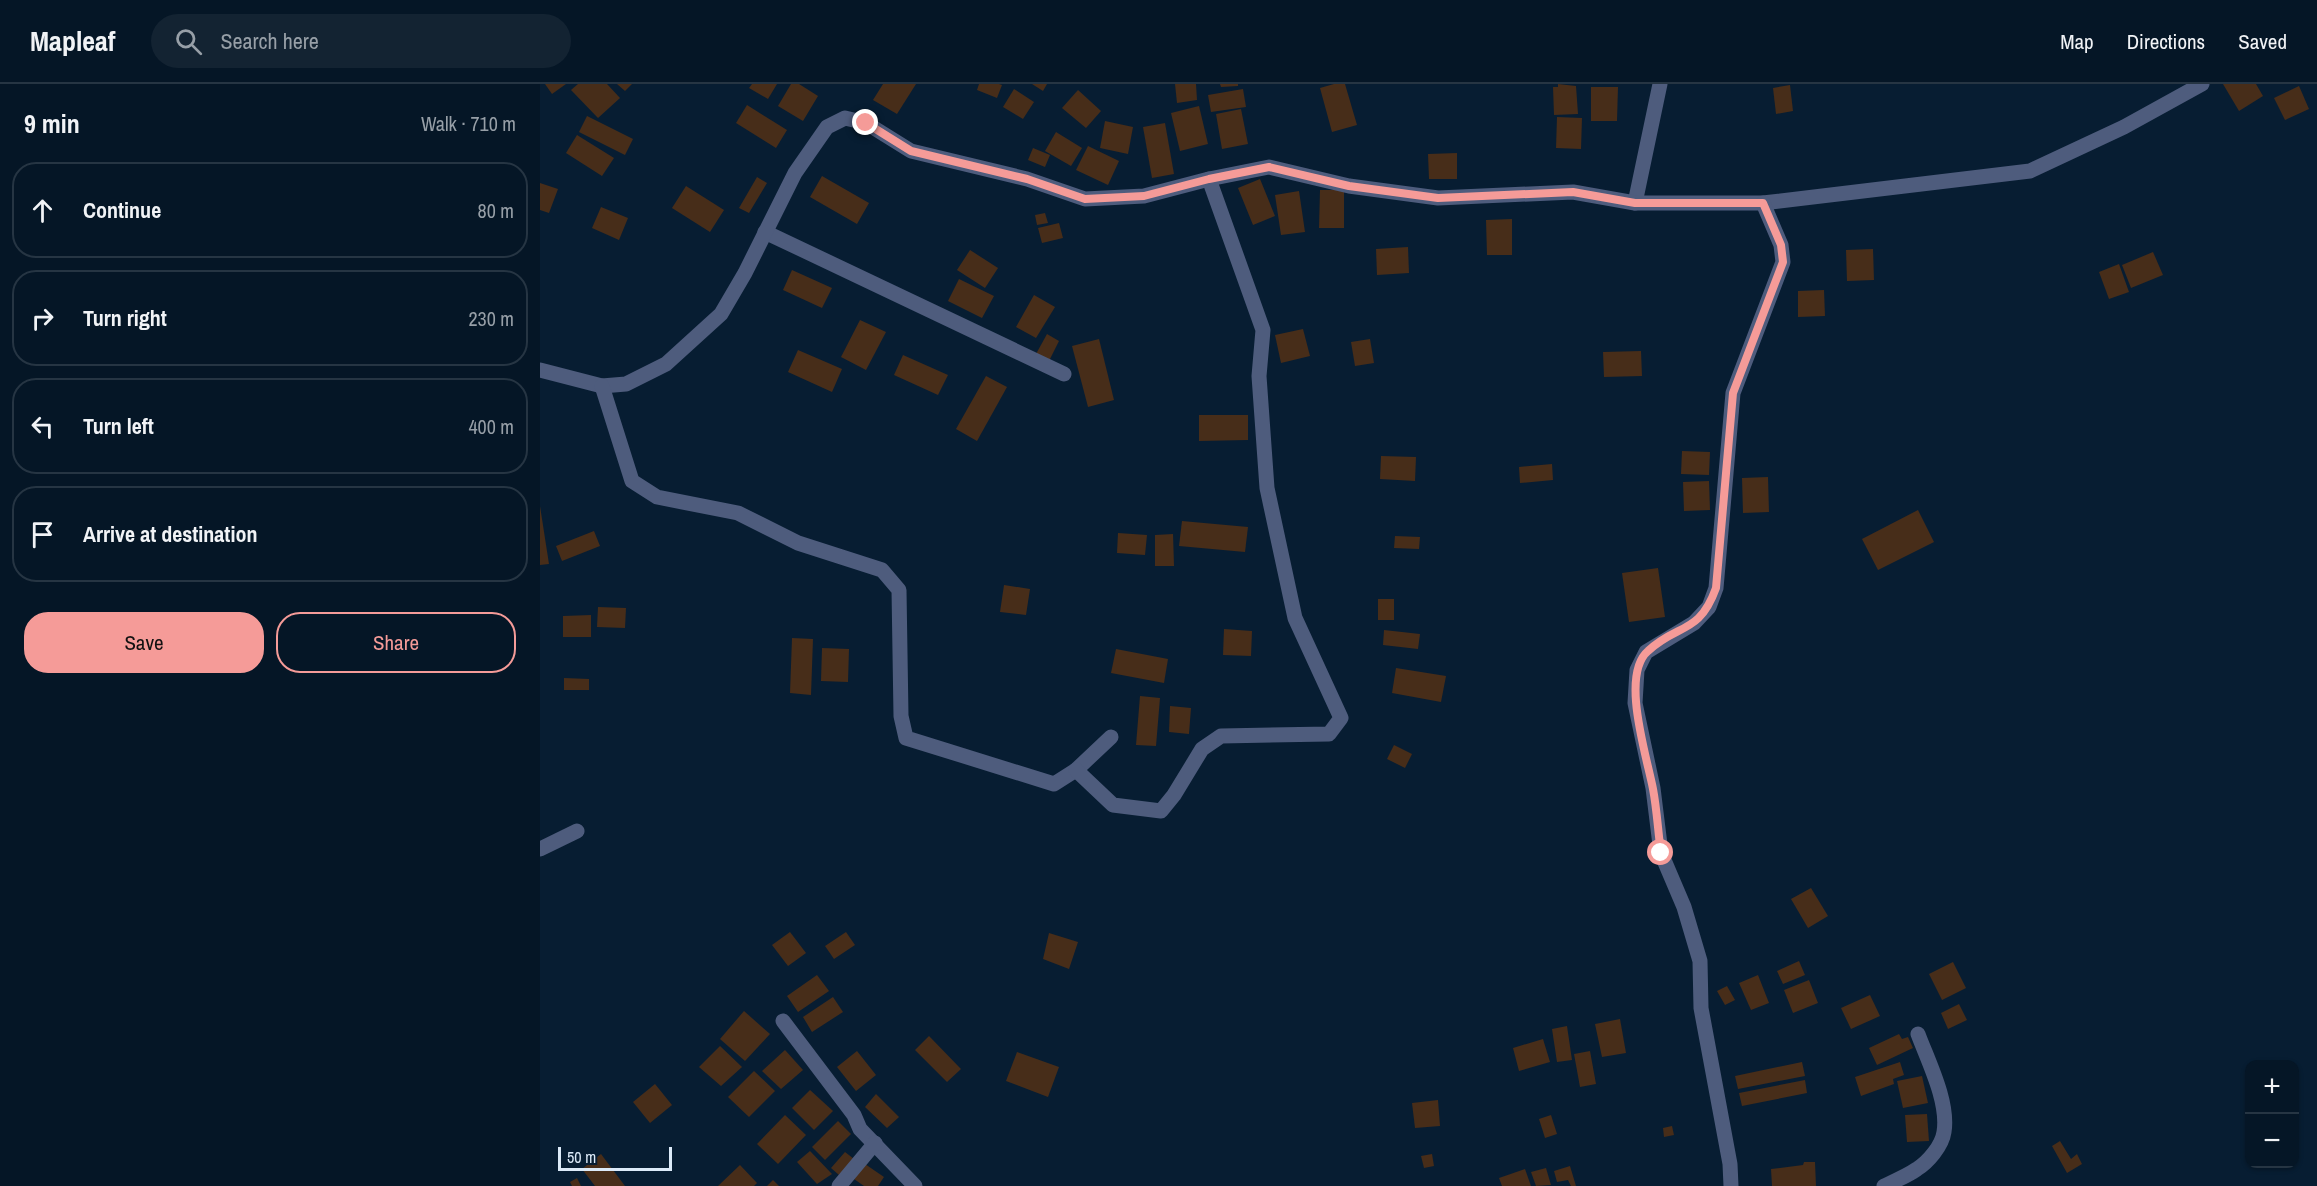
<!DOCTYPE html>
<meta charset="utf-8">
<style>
body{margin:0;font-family:"Archivo Narrow",sans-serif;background:#132332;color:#f1f3f6}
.controls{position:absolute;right:18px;bottom:18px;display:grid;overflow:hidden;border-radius:12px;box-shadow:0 2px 4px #0004}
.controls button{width:54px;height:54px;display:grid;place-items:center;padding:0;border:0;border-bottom:2px solid #263543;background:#051626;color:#f1f3f6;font:30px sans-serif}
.scale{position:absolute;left:18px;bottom:15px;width:114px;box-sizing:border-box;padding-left:6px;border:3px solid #dceaf8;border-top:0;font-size:16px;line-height:21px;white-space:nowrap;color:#dceaf8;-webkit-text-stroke:4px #071d32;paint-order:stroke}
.stop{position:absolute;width:18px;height:18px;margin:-14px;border:4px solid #f59b98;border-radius:50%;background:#fff}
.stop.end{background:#f59b98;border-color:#fff;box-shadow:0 2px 6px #0008}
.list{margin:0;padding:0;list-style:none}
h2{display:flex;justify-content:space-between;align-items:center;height:78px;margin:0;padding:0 24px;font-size:26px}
h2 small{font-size:20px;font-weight:400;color:#979fa7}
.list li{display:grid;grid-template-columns:39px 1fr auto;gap:18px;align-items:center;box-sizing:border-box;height:96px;margin:0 12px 12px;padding:0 12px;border:2px solid #263543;border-radius:24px}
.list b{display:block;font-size:22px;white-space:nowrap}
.list em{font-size:20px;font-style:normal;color:#979fa7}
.actions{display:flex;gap:12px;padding:18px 24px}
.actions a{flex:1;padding:14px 0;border:2px solid #f59b98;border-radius:24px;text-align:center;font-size:21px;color:#f59b98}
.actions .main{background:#f59b98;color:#111}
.icon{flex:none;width:33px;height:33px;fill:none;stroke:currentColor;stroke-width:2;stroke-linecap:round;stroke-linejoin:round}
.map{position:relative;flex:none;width:1777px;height:1102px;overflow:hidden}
header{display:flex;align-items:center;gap:36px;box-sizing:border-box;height:84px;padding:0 30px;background:#051626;border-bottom:2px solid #263543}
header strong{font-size:28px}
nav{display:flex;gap:33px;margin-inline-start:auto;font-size:21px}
.search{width:420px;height:54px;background:#132332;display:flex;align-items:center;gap:15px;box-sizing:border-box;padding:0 21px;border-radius:33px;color:#979fa7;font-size:22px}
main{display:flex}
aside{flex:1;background:#051626}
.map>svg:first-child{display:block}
.building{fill:#472d19}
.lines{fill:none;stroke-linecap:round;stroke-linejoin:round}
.minor{stroke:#4e5c7d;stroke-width:15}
.route{stroke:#f59b98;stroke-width:8}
</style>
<header>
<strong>Mapleaf</strong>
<div class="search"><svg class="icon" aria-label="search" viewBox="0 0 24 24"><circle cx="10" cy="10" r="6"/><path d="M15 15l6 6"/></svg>Search here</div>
<nav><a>Map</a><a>Directions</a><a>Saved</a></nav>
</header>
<main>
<aside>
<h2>9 min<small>Walk · 710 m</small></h2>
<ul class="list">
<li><svg class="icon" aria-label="ahead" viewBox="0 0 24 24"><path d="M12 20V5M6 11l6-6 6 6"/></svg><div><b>Continue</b></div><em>80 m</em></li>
<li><svg class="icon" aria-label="right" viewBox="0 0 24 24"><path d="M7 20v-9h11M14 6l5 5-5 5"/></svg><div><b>Turn right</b></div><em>230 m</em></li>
<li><svg class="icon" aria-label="left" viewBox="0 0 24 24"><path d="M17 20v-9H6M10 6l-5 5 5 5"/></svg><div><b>Turn left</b></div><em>400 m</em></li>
<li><svg class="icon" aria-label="arrive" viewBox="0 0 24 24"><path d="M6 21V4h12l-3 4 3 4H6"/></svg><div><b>Arrive at destination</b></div></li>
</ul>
<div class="actions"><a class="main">Save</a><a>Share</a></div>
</aside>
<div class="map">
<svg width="1777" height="1102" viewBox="0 0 1777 1102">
<rect width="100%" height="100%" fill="#071d32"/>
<g class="building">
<polygon points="5,0 26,0 12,10"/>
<polygon points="38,0 67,0 80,14 58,34 31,6"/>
<polygon points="77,0 92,0 85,7"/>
<polygon points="212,0 237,0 228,15 209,4"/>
<polygon points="251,0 259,0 278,12 263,37 238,22"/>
<polygon points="343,0 376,0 357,30 333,16"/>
<polygon points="439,0 459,0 462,1 457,14 437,6"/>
<polygon points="492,0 507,0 503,7"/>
<polygon points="635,0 656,0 657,16 637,19"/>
<polygon points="680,0 698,0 698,2 681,3"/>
<polygon points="794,0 805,0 817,41 792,48 780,4"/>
<polygon points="1018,0 1036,2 1038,30 1014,31 1013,3 1018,3"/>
<polygon points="1683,0 1716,0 1723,12 1699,27"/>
<polygon points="1250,1 1253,27 1236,30 1233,4"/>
<polygon points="1759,2 1769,25 1745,36 1734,14"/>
<polygon points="1051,3 1078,3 1077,37 1051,37"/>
<polygon points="474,5 494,18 483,35 463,23"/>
<polygon points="703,5 706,23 671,28 668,11"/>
<polygon points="538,6 561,27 546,44 522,24"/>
<polygon points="207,21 247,46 236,64 196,39"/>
<polygon points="659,22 668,60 640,67 631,29"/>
<polygon points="701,25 708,60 682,65 676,30"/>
<polygon points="47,32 93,55 85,71 39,48"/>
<polygon points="1017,33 1042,34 1041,65 1016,64"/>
<polygon points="565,37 593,43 588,70 560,64"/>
<polygon points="625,39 634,90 612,94 603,43"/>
<polygon points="516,48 542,64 531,82 505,67"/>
<polygon points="37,51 74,74 62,92 26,69"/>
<polygon points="548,62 579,77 568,101 536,86"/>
<polygon points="493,64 510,71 505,83 488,76"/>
<polygon points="917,69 917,95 889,95 888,70"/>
<polygon points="282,92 329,119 317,140 270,113"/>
<polygon points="217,93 227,99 209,129 199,124"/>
<polygon points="720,95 735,132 713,141 698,104"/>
<polygon points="0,99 18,105 9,129 0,126"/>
<polygon points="146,102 184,126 170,148 132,124"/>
<polygon points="780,106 804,106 804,144 779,144"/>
<polygon points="759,107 765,148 741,151 735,111"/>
<polygon points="61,123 88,134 79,156 52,144"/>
<polygon points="505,129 508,139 497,141 495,131"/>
<polygon points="972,135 972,171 947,171 946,136"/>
<polygon points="519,139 523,154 502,159 498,144"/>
<polygon points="868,163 869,189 837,191 836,165"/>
<polygon points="1333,165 1334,196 1307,197 1306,166"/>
<polygon points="430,166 458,184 445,204 417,186"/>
<polygon points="1613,168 1623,191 1591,204 1582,181"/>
<polygon points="1579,180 1589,208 1569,215 1559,188"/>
<polygon points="252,186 292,204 282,224 243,206"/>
<polygon points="419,195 454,212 442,234 408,217"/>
<polygon points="1284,206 1285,232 1258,233 1258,207"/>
<polygon points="494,211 515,223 496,254 476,243"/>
<polygon points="320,236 346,248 326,286 301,273"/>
<polygon points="763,245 770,272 741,279 735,251"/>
<polygon points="507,250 519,257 509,277 496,270"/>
<polygon points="559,255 574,316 548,323 532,262"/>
<polygon points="830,255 834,279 815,282 811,258"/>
<polygon points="258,266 302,285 292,308 248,288"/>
<polygon points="1101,267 1102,292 1064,293 1063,268"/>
<polygon points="363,271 408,291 398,311 354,291"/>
<polygon points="446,292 467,303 437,357 416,345"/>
<polygon points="659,331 708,331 708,356 659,357"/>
<polygon points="1142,367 1170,368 1169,391 1141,390"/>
<polygon points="841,372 876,373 875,397 840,395"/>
<polygon points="1012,380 1013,396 980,399 979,383"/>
<polygon points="1228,393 1229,428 1203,429 1202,394"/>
<polygon points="1169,397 1170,426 1144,427 1143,398"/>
<polygon points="0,422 9,480 0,481"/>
<polygon points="1378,426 1394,458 1338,486 1322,455"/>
<polygon points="642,437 708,443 705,468 639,462"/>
<polygon points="54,447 60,462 22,477 16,462"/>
<polygon points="578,449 607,451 605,471 577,469"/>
<polygon points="633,450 634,482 615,482 615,451"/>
<polygon points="855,452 880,453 879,465 854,464"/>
<polygon points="1118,484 1125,533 1089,538 1082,489"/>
<polygon points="464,501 490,505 486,531 460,528"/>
<rect x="838" y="515" width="16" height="21"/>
<polygon points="58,523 86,524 85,544 57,543"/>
<polygon points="51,531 51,553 23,553 23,532"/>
<polygon points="684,545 712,547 711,572 683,571"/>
<polygon points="844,546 880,550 878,565 843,561"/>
<polygon points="252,554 273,555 271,611 250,609"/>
<polygon points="282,564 309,565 308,598 281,597"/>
<polygon points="576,565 628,575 624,599 571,589"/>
<polygon points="856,584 906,592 901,618 852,609"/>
<polygon points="24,594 49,595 49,606 24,606"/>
<polygon points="600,612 620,614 616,662 596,661"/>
<polygon points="630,622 651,624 649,650 629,648"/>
<polygon points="854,661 872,670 865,684 847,675"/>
<polygon points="1271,804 1288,832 1268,844 1251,815"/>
<polygon points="250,848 266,869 248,882 232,861"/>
<polygon points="306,848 315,861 294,875 285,862"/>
<polygon points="509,849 538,858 529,885 503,875"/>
<polygon points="1259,877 1265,891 1243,900 1237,887"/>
<polygon points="1413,878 1426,904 1402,916 1389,890"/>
<polygon points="277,891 289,907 258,928 247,912"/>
<polygon points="1218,891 1229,919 1211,926 1199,899"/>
<polygon points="1269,896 1278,919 1253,929 1244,906"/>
<polygon points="1187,902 1195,916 1185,921 1177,907"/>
<polygon points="1330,911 1340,932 1311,945 1301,924"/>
<polygon points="293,913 303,928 272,948 263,933"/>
<polygon points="1419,920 1427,936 1408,945 1401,929"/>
<polygon points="204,927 230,950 205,977 180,955"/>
<polygon points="1080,935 1086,969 1062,973 1055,940"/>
<polygon points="1027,942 1032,976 1017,978 1012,945"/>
<polygon points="1359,950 1362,955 1368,953 1373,964 1337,981 1329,964"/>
<polygon points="389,952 421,985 407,998 375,966"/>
<polygon points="1003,955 1010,978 979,987 973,964"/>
<polygon points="180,962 202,983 181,1002 159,983"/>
<polygon points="245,966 263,986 241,1005 222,987"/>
<polygon points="317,967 336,991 316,1007 297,983"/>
<polygon points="1050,967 1056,1000 1040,1003 1034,970"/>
<polygon points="477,968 519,983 508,1013 466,997"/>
<polygon points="1262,978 1265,992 1198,1005 1195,992"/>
<polygon points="1360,978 1364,991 1353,995 1354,1000 1321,1012 1315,993"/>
<polygon points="214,987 235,1007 209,1033 188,1013"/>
<polygon points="1382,992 1388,1019 1363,1024 1357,997"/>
<polygon points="1265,996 1267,1009 1202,1022 1199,1009"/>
<polygon points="115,1000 132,1021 110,1039 93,1018"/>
<polygon points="270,1006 293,1027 274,1046 252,1024"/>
<polygon points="336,1010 359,1033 347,1044 325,1023"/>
<polygon points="898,1016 900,1042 875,1044 872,1019"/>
<polygon points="1387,1030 1389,1057 1367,1058 1365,1031"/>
<polygon points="245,1031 266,1051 238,1080 217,1060"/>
<polygon points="1011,1031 1017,1050 1005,1054 999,1035"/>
<polygon points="298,1037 311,1050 285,1076 272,1063"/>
<polygon points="1132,1042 1134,1051 1124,1053 1123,1044"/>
<polygon points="1520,1057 1531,1075 1537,1070 1542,1080 1527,1089 1512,1062"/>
<polygon points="270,1067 292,1090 277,1100 257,1078"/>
<polygon points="305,1068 314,1075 299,1091 291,1084"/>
<polygon points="61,1070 85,1102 55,1102 42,1085"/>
<polygon points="892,1070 894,1082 884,1084 881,1072"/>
<polygon points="1264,1078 1275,1078 1276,1102 1232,1102 1231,1085 1263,1081"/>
<polygon points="325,1080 344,1093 338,1102 324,1102 314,1095"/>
<polygon points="200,1081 217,1099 214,1102 178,1102"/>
<polygon points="1030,1082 1036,1102 1031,1102 1028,1096 1017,1098 1014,1087"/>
<polygon points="1006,1084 1011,1101 996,1102 991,1088"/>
<polygon points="985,1085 991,1102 962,1102 959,1094"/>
<polygon points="37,1094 41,1102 32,1102 30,1098"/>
<polygon points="233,1096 239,1102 227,1102"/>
</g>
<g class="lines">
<g class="minor">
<polyline points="1095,119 1120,0"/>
<polyline points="225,148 524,290"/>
<polyline points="0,286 62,302 86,300 126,280 181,230 205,189 255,89 287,43 305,34 326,39 371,67 487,95 545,115 604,112 669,95 729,83 809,102 898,114 1033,108 1095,119 1223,119 1490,87 1584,43 1662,0"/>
<polyline points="62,302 92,397 117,413 198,429 258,459 342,486 359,506 361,632 366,654 514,700 536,686 571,653"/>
<polyline points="536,686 573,721 621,727 634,711 662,665 681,652 789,650 801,634 755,534 727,404 719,292 723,246 669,95"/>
<polyline points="0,765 37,747"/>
<polyline points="243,937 314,1031 320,1045 375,1102"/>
<polyline points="299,1102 335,1059"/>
<polyline points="1191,1102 1190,1080 1161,924 1160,877 1144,823 1121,769 1113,704 1095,619 1097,586 1106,568 1154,539 1169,523 1176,504 1193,309 1243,178 1241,161 1223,119"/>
<path d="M1344,1102C1355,1097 1367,1092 1377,1085C1388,1078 1402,1062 1404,1048C1409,1018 1388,977 1378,950"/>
</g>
</g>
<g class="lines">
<path class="route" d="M326,39L371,67L487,95L545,115L604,112L669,95L729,83L809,102L898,114L1033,108L1095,119H1223L1241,161L1243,178L1193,309L1176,504C1159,551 1138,539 1108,567C1080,591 1107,673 1113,705C1117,726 1118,748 1121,769"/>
</g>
</svg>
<div class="controls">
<button>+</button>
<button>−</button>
</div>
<div class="scale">50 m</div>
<div class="stop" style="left:1121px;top:769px"></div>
<div class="stop end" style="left:326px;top:39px"></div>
</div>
</main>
